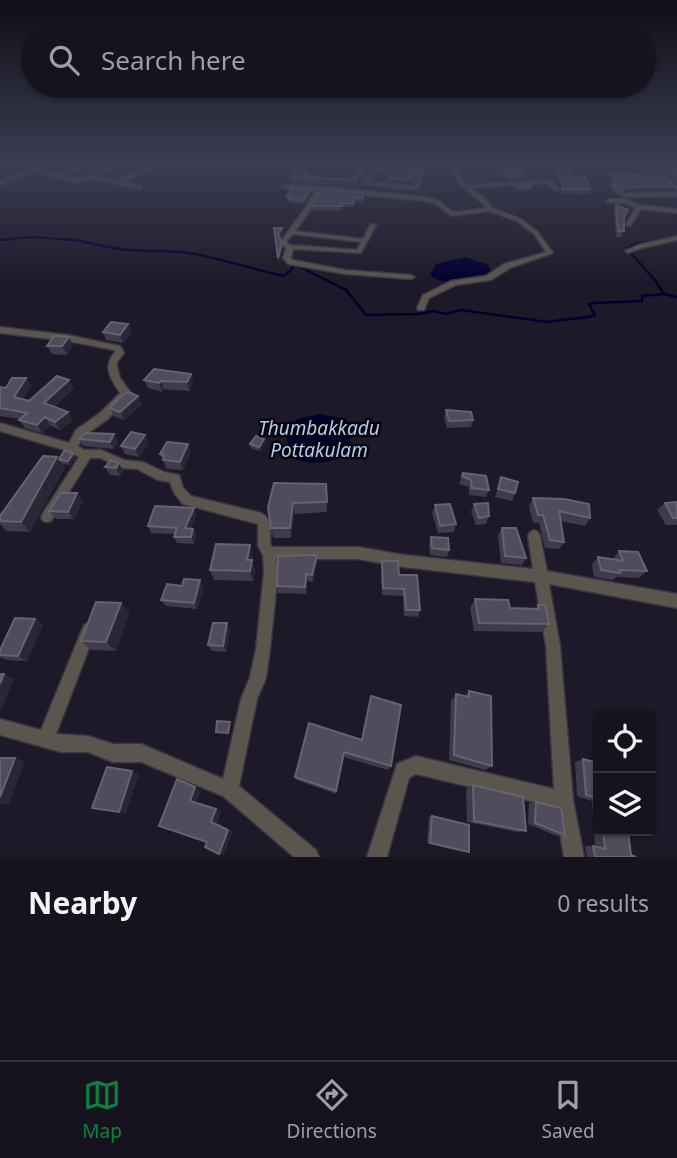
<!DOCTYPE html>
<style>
body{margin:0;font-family:"Noto Sans",sans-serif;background:#1f1c27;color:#f1f3f6}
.controls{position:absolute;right:21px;bottom:21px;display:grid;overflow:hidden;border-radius:7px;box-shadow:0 2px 5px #0004}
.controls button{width:63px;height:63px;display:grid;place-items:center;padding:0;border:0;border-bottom:2px solid #35323c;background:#16131e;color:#f1f3f6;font:35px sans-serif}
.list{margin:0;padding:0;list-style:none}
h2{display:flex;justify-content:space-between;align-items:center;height:91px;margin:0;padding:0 28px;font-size:30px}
h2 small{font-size:23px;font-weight:400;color:#9e9ea4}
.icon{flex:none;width:38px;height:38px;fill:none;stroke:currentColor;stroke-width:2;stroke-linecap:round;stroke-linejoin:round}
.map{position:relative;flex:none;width:677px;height:857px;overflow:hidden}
.search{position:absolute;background:#16131e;box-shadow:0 2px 5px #0004;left:21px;right:21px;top:21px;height:77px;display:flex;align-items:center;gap:18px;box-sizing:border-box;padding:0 24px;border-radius:38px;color:#9e9ea4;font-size:26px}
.sheet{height:203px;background:#16131e}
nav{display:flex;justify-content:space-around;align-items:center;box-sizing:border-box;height:98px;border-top:2px solid #35323c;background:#16131e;font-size:19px;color:#9e9ea4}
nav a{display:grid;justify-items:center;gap:4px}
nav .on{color:#0b8043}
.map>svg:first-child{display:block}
.water{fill:#00002e}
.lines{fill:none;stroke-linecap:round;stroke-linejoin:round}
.stream-far1{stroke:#00002e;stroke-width:2}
.stream{stroke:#00002e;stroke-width:2.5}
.minor-casing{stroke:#393442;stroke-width:3}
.minor{fill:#5a564e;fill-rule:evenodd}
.wall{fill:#3f3b4b}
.shaded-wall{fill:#2b2636}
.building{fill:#504c5b;stroke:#666270;stroke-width:2}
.labels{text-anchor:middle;stroke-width:5;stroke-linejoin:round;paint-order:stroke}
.water-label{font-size:19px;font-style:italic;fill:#b2cbf3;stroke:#07050b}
</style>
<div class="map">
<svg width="677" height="857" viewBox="0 0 677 857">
<rect width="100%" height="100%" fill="#1e1928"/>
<g class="water">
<path d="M465,257L488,265L492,272C474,278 444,288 430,275L436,264Z"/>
<path d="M320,414L345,419L351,424L350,447C332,466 314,466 289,457L287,436L297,419Z"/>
</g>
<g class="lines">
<polyline class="stream-far1" points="0,240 34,237 85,241"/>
<g class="stream">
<path d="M64,239C83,240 99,246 118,249C139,252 162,250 183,252C218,257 250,269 284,276L296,265L346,290L366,315L418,314L433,311L446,314L461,310L547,322L595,316L589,304L593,303L642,301V296L664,294L655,280L627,249L637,243L655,241"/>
<polyline points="0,240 13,239"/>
<polyline points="664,294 677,297"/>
</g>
<g class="minor-casing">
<g id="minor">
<path d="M7,163C15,163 24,168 32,168C39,167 44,163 51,163L38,169L57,174L83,163H89L63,176C96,184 100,163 125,163L99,176L118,180L154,163H161L124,182L141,186V188L139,189L93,179L77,183L34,171L0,185V181L28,170Z"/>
<path d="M362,163L419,168L422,163L454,164L455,163H459L460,174L466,185L548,180L559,188V190H555L545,183L470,188L486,199L492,208L521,219L538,232L553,253L510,268L491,280L456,285L429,298L424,310H418L417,308L423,295L451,281L486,276L504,264L546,252L534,234L517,221L489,211L452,216L435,203L425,201L320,191L307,215L295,231L363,239L371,224L376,225L361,253L293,249L291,258L293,260L345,270L411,275L415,277L411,279L345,274L288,264L283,258L286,248L283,246L281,241L301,214L315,191L284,188L282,187V185L319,186L425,197L439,201L453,212L486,208C476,192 454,189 454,167L426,166L418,188L415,190L363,184L374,166L366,165C363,173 357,182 348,182V180L358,172ZM378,166L417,171L413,186L369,182ZM293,234L361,242L357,250L291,245L288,244L287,241Z"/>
<polygon points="462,163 479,163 488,165 485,167"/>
<polygon points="646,163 652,163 677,186 677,191"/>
<polygon points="677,192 677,196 624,197 621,195 624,193"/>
<polygon points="609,199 625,199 640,205 677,209 677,213 641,209 631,225 629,226 626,224 636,208 624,203 607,202 606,201"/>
<polygon points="677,236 677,240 673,241 642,248 628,253 625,251 638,245"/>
<path d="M0,327L68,335L120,346L124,353L117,362V367L120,378L131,393L108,419L84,436L78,446L84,450H101L124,460L143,462L164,472L179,475L183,488L191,496L261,513C274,520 270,531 270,544L272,547H358L404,555L533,569L528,536L530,532L534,530L538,532L540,536L547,571L677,594V608L549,584L560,646L573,800L584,857H564L556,807L416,774L409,778L387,857H367L397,764L416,756L554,789L546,646L535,582L404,567L358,559H276L278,572L270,649L266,678L257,699L239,786L316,850L319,857H294L223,796L141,762H113L88,752H61L0,735V719L41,730L84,625L89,623L94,625L96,630L56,734L88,736L113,744H141L223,779L241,699L250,677L256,649L264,572L263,555L258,546V524L183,504L174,493L170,482L158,480L137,469L123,468L100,458H90L51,521L47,522L43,521L41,517L43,513L79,457L68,451L0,431V423L69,443L76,430L100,413L120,393C111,379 102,367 115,352L114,350L68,341L0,333Z"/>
</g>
</g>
<use href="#minor" class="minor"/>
</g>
<g class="wall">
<polygon points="390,163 410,163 409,165"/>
<polygon points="655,163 673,163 677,166 677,183"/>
<polygon points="499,164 524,176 523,179 508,180 499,168"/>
<polygon points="555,166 574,177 591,189 589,194 560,193 562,188 554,171"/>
<polygon points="377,170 414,173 411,183 390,181 389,174 377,174"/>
<polygon points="610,172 673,186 671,189 624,190 618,196 610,187 612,184 614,184 609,175"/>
<polygon points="308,175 322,178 357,180 357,185 292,183 291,177"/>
<polygon points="515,184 532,187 531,190 517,191 514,188"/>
<polygon points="311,193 304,204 289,203 289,200 287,200 287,196"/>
<polygon points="363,193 363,202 354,202 354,207 342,207 342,210 312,211 312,206"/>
<polygon points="616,205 624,218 624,231 621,237 616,237 614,210"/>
<polygon points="128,324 132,333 123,343 106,340 103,332"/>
<polygon points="73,345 67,355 52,354 47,346"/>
<polygon points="191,374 193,382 189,391 164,389 162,392 148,388 144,380"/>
<polygon points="26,378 31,386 23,399 29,401 74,388 54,407 73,420 60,430 50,425 42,433 25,428 19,420 20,419 0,416 0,387 6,388"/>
<polygon points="142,404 124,420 114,416 110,408"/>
<polygon points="446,410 473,420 471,427 447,428 444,417"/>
<polygon points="79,439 118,441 114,449 83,446"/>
<polygon points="149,443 139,457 125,454 121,446"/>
<polygon points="265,443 260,451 251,448 250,444"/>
<polygon points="191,452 183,470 167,469 160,454"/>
<polygon points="73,454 75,458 70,465 63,464 65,467 30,532 6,531 0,524 0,516 59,459"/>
<polygon points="111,460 123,471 120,476 110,475 105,467"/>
<polygon points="463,473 489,490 486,497 469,495 469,487 459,484"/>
<polygon points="501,477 515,493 512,501 495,497"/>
<polygon points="326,484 327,512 294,514 291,538 273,538 268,507"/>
<polygon points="77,493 83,501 74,519 56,519 49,511"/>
<polygon points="533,498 590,518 585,526 560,521 564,542 559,549 545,548 539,523 533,523 529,506"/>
<polygon points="665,503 677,504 677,525 666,525 657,510"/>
<polygon points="474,504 489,516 486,524 476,525 471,512"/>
<polygon points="435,505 456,524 454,532 438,533 432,513"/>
<polygon points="194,508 196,515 191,529 193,529 196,535 194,544 177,543 174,537 175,534 151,533 148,526"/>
<polygon points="502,528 526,558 522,565 501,563 498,536"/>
<polygon points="431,537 449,550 447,557 430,555 429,545"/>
<polygon points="619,551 647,571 639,578 616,577 613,580 594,577 592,564 598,557 613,559"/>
<polygon points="317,555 317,562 313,582 307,581 306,594 278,593 277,586"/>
<polygon points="253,556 252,561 255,571 253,581 214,580 210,570"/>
<polygon points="382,561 399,575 420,610 418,617 404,616 403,596 382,595 381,568"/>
<polygon points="204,587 197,609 166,606 161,600"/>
<polygon points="475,599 510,608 535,609 538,605 549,624 541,632 474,631 470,608"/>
<polygon points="121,603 129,613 116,651 91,650 81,641"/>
<polygon points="35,619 43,625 27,661 7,660 0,657 0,650"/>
<polygon points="230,630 226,652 212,651 208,645"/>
<polygon points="469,691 492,766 485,770 449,760 451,701 456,694 465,696"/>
<polygon points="309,723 391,766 388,770 344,757 336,794 297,780 295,777"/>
<polygon points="583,759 598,763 598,831 628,831 631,855 636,857 585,857 587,857 585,846 595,846 592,801 577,796 575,762"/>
<polygon points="473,785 526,831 517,832 467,822 466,789"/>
<polygon points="536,802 565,835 557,836 528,824 529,803"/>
<polygon points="432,816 469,852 464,852 427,843 429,817"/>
</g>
<g class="shaded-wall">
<polygon points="358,163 361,163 356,170 350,172 350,168"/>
<polygon points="310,190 311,193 304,204 304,200"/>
<polygon points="282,228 283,234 279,239 278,234"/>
<polygon points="282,243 283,249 278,264 278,258"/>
<polygon points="128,324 132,333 123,343 120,335"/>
<polygon points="69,337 73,345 67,355 62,346"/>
<polygon points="191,374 193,382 189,391 187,382"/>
<polygon points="26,378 31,386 20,405 14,397"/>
<polygon points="69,380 74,388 49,411 44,403"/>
<polygon points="161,381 164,389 162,392 159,383"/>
<polygon points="138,396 142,404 124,420 120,412"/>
<polygon points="68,412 73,420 60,430 55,422"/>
<polygon points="45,417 50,425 42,433 37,425"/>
<polygon points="114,434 118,441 114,449 110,442"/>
<polygon points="145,435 149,443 139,457 135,449"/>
<polygon points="264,439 265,443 260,451 259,447"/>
<polygon points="188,444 191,452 183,470 180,462"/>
<polygon points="73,454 75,458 70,465 68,461"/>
<polygon points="57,457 65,467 30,532 21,522"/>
<polygon points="119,463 123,471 120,476 116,468"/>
<polygon points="77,493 83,501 74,519 68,512"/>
<polygon points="293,503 294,514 291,538 290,528"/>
<polygon points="194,508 196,515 188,535 185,528"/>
<polygon points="193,529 196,535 194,544 191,537"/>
<polygon points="250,545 253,556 252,561 255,571 253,581 247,560"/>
<polygon points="317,555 317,562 313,582 312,575"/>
<polygon points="200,580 204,587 197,609 194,603"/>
<polygon points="121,603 129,613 116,651 106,642"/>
<polygon points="35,619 43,625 27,661 18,656"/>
<polygon points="227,623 230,630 226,652 223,646"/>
<polygon points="4,674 14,679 0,713 0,684"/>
<polygon points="230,722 231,724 229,735 228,733"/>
<polygon points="15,758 25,761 9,805 0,804 0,797"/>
<polygon points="132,771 139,774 126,813 119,812"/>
<polygon points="195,787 201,790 196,803 190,801"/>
<polygon points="216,809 221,811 217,823 233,831 224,854 219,854 211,822"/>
</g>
<g class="building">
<polygon points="353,163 358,163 356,166 350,168"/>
<polygon points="663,163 673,163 677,166 677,175"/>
<polygon points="499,164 515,164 524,176 508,176"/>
<polygon points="380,165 414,170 411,180 390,178 390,171 377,170"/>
<polygon points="555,166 566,166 574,177 584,177 591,189 562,189 563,184"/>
<polygon points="293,171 308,171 307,175 322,178 357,180 291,177"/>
<polygon points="610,172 665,178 673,186 625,187 620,193 612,184 617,184"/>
<polygon points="530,183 532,187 518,187 515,184"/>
<polygon points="292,188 310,190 304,200 289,199 291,196 287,196"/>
<polygon points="321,189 363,193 363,198 353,197 354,203 341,203 342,206 312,206"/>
<polygon points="616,205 628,210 624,217 624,231 618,231"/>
<polygon points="274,228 282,228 278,234 282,243 278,258"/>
<polygon points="111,322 128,324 120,335 103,332"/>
<polygon points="54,336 69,337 62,346 47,346"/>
<polygon points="154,369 191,374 187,382 161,381 159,383 144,380"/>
<polygon points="57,376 69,380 44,403 68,412 55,422 45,417 37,425 19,420 27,413 0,408 0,387 6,388 12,378 26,378 14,397 29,401"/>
<polygon points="128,392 138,396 120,412 110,408 119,398"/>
<polygon points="446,410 471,412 473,420 449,421"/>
<polygon points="131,432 145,435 135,449 121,446"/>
<polygon points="86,433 114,434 110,442 79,439"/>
<polygon points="256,436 264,439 259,447 250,444"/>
<polygon points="167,442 188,444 180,462 163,460 164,455 160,454"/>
<polygon points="65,450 73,454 68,461 60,460 59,459"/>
<polygon points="43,456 57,457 21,522 0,521 0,516"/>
<polygon points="111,460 119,463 116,468 105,467"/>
<polygon points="463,473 486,476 489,490 472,488 471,480 462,476"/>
<polygon points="501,477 518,482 515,493 498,489"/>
<polygon points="274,483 326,484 327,502 293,503 290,528 271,528 268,507"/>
<polygon points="61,493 77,493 68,512 49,511"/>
<polygon points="533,498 564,499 589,504 590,518 559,511 564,542 550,540 543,515 538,515"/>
<polygon points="676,502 677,518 673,518 665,503"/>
<polygon points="488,503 489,516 479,518 474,504"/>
<polygon points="450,504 456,524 440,526 435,505"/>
<polygon points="155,506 194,508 185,528 193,529 191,537 174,537 177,528 148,526"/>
<polygon points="502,528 516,528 526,558 505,556"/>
<polygon points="431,537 448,538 449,550 432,548"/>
<polygon points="216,544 250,545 247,560 252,560 250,571 210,570"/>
<polygon points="619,551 638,552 647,571 619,570 620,573 601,570 598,557 623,561"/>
<polygon points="317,555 312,575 306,574 305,587 277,586 278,556"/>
<polygon points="382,561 398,561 399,575 417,575 420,610 406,610 404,589 383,588"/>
<polygon points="184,579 200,580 194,603 161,600 167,584 182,586"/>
<polygon points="475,599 508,600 510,608 539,609 538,605 545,605 549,624 479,623"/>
<polygon points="96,602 121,603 106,642 81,641"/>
<polygon points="15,618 35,619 18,656 0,655 0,650"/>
<polygon points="213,623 227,623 223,646 208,645"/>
<polygon points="0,674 4,674 0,684"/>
<polygon points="469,691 491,696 492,766 454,755 456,694 469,697"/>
<polygon points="371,696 401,705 391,766 344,752 336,791 295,777 309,723 362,740"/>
<polygon points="217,721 230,722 228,733 216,732"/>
<polygon points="0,758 15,758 0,797"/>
<polygon points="583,759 598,763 598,798 586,795"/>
<polygon points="107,767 132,771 119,812 92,808"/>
<polygon points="177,779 195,787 190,801 216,809 211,822 228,830 219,854 205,847 207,842 159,826"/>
<polygon points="473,785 523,797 526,831 474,821"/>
<polygon points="536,802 561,808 565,835 535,823"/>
<polygon points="432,816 469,825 469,852 430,843"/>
<polygon points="603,831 628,831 631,855 636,857 595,857 593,846 605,849"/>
</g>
<linearGradient id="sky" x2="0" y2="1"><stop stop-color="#100e16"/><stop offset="0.58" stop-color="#3b3e53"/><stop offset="1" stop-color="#3b3e53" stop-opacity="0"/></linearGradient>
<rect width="677" height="283" fill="url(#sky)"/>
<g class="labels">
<g class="water-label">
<text x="319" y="435">Thumbakkadu<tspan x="319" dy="22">Pottakulam</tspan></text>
</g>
</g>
</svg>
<div class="controls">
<button><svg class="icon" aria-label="locate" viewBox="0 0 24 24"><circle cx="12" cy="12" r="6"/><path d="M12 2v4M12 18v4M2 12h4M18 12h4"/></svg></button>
<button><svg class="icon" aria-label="layers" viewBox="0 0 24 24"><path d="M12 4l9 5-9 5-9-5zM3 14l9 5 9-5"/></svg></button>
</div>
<div class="search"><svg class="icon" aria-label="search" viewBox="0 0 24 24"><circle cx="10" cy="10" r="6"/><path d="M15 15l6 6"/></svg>Search here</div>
</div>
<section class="sheet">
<h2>Nearby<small>0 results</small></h2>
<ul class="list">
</ul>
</section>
<nav>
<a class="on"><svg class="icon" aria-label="map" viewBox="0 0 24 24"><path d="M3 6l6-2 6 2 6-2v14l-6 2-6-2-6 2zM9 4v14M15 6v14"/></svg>Map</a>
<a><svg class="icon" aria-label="directions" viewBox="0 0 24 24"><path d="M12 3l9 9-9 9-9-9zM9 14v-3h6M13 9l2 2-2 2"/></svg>Directions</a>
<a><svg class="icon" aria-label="saved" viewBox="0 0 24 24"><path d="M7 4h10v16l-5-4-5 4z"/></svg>Saved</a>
</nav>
